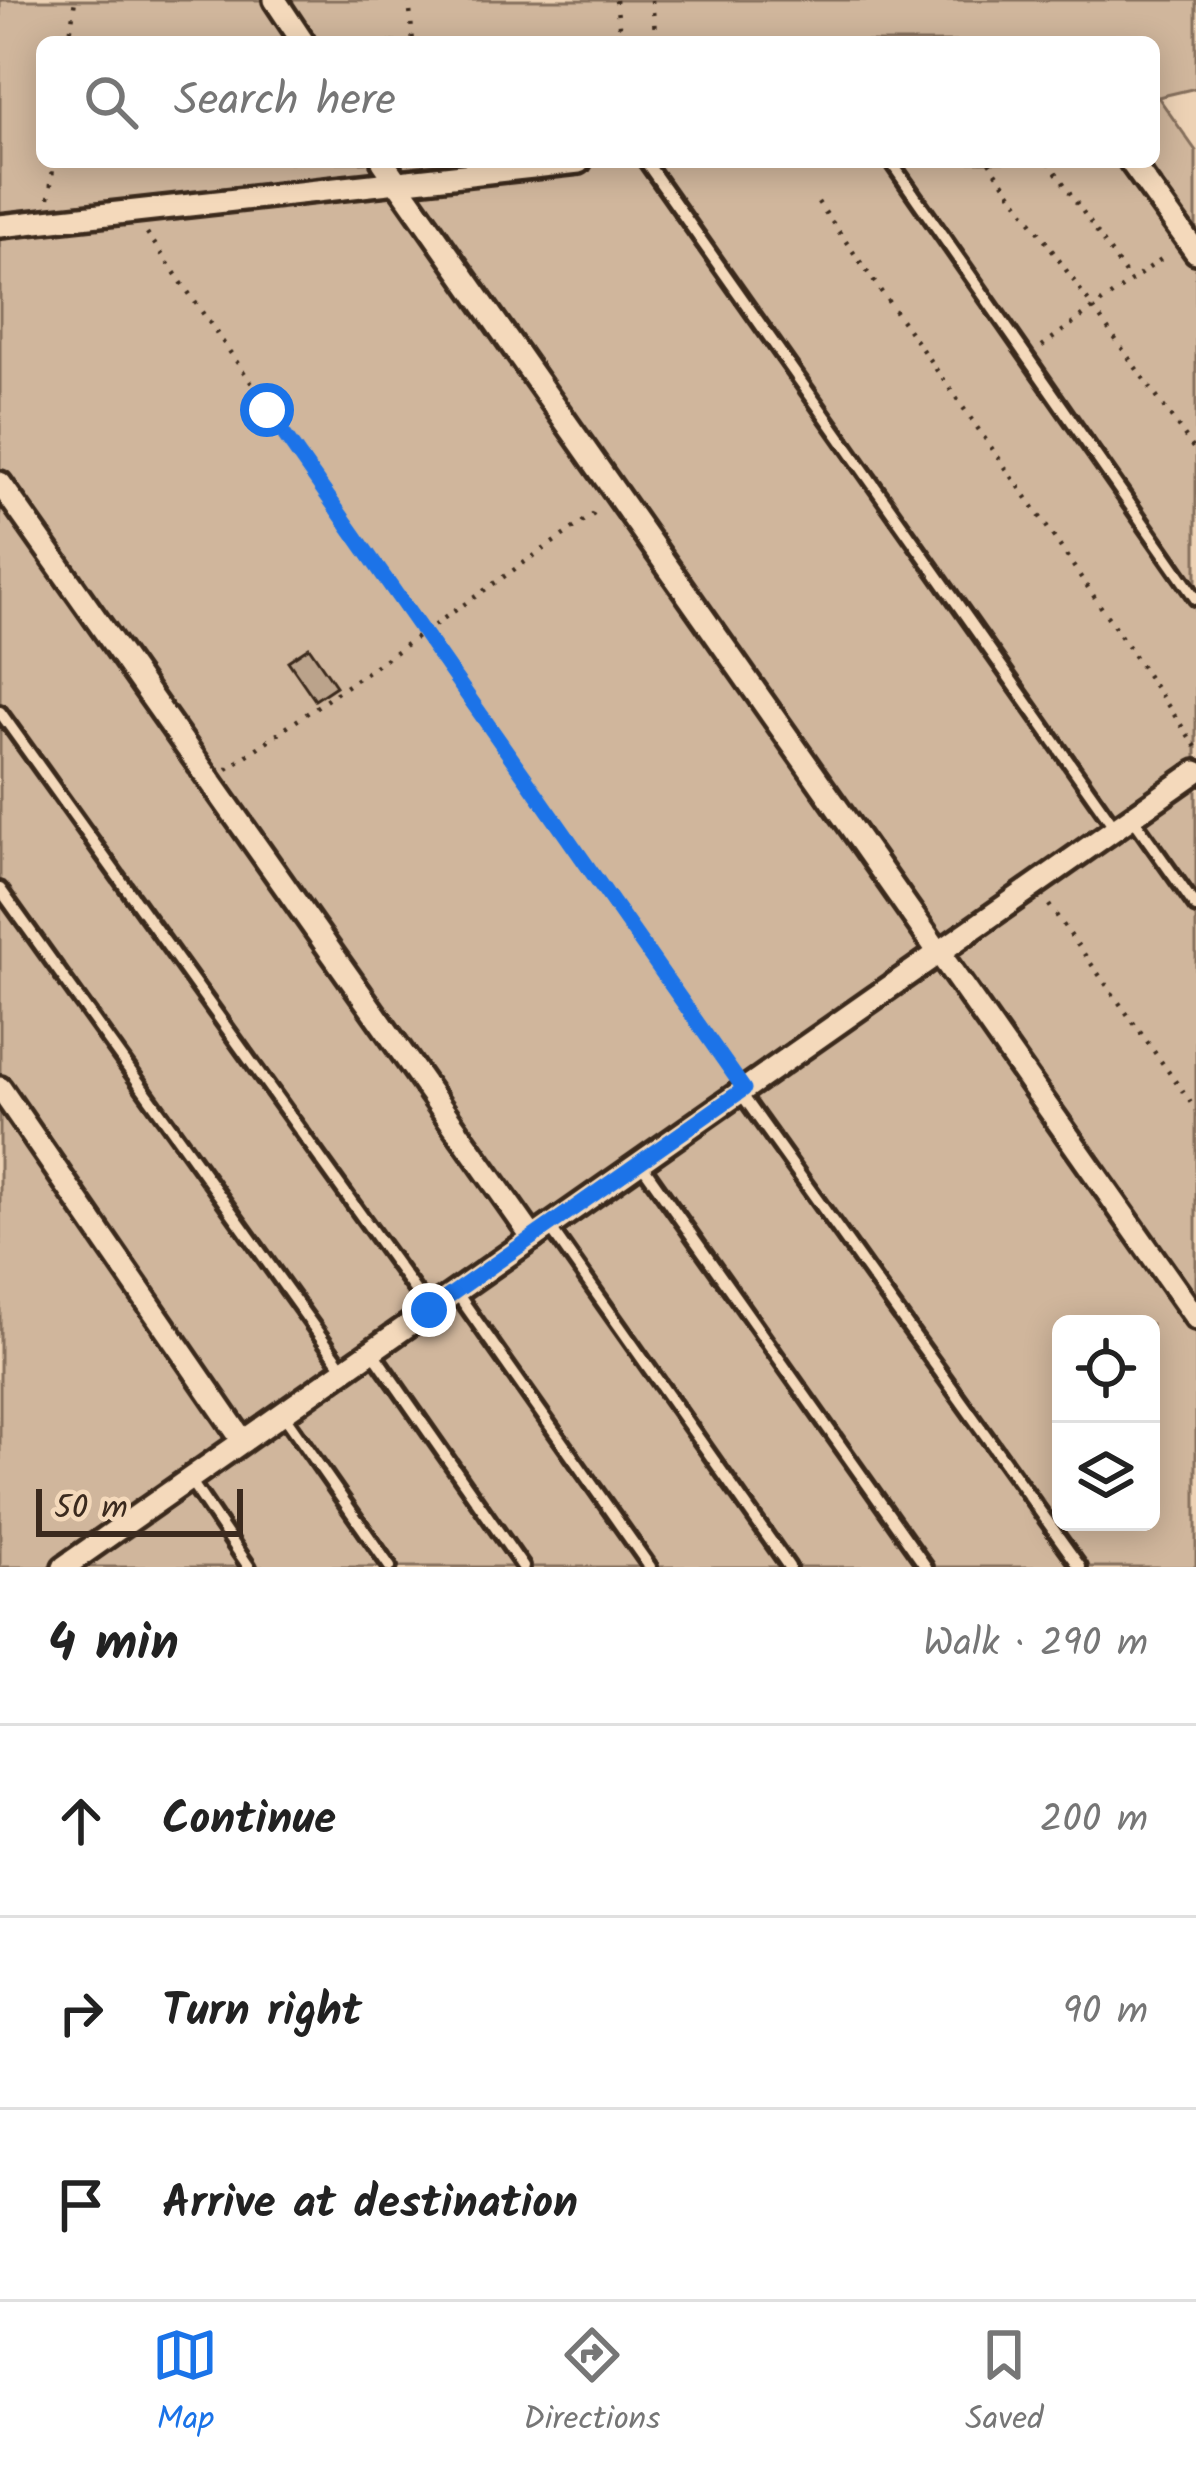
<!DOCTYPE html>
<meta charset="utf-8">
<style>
body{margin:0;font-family:Kalam,sans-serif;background:#f2f2f2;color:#222}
.controls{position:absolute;right:36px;bottom:36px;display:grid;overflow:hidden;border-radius:18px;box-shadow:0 6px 30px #0003}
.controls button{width:108px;height:108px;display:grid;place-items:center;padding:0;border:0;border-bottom:3px solid #e0e0e0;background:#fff;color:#222;font:60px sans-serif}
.scale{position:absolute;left:36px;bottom:30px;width:207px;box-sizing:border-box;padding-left:12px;border:6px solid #3b2a1e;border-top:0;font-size:33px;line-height:42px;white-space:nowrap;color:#3b2a1e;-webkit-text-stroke:9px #f4d9bb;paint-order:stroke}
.stop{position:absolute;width:36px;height:36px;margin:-27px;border:9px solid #1a73e8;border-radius:50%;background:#fff}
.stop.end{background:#1a73e8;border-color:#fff;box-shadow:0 3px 12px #0008}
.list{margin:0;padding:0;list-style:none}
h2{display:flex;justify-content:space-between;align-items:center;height:156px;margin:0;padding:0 48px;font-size:51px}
h2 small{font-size:39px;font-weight:400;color:#767676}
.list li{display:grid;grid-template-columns:78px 1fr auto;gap:36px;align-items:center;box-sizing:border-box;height:192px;padding:0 48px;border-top:3px solid #e0e0e0}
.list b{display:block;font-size:45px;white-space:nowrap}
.list em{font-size:39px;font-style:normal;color:#767676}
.icon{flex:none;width:66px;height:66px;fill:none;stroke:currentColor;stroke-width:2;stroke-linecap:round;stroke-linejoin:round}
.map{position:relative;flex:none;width:1196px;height:1567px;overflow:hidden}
.search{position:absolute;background:#fff;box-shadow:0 6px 30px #0003;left:36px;right:36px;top:36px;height:132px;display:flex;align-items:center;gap:30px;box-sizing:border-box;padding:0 42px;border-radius:18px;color:#767676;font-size:45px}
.sheet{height:732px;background:#fff}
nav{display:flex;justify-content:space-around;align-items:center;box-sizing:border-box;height:168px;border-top:3px solid #e0e0e0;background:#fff;font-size:33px;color:#767676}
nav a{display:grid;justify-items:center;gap:6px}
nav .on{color:#1a73e8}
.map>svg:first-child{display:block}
.green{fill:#d0b69c;stroke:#86705d;stroke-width:3;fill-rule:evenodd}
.building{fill:#bba38b;stroke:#3b2a1e;stroke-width:3}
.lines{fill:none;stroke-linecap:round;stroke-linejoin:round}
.service-casing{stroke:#3b2a1e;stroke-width:20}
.minor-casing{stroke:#3b2a1e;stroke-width:30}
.path{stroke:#3b2a1e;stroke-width:4.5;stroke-dasharray:3 9;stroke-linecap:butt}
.service{stroke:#f4d9bb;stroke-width:10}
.minor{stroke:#f4d9bb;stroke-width:21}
.route{stroke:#1a73e8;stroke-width:15}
</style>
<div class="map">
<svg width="1196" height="1567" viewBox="0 0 1196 1567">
<rect width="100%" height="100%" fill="#edd2b5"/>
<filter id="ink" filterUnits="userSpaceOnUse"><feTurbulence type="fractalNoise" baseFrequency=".00833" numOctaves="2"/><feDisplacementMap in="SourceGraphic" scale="24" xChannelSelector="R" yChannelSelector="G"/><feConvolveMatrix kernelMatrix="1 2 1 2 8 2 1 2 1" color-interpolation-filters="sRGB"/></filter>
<g filter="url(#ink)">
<path class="green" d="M0,0H1196V88L1158,97L1196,151V1567H0ZM42,42H1154V162H42ZM1061,1324H1151V1522H1061Z"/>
<polygon class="building" points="309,647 336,686 315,700 288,661"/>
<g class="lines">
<g class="service-casing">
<g id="service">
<polyline points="646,162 1116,829"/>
<polyline points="891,162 1196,599"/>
<polyline points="0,712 429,1310"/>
<polyline points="1132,817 1196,907"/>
<polyline points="0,889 344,1369"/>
<polyline points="740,1092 1080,1567"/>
<polyline points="640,1162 926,1567"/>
<polyline points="549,1226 789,1567"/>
<polyline points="456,1292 650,1567"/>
<polyline points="372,1351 523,1567"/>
<polyline points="283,1414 390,1567"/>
<polyline points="190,1480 249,1567"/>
</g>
</g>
<g class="minor-casing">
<g id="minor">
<polyline points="275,0 303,42"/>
<polyline points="383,162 1196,1318"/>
<polyline points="1131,162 1196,252"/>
<polyline points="0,226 579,162"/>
<polyline points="0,483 533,1238"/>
<polyline points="0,1088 243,1441"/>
<polyline points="64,1567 1196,772"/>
</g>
</g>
<g class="path">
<polyline points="409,0 413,42"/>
<polyline points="616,0 621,42"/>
<polyline points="652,0 656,42"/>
<polyline points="69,42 75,0"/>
<polyline points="989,162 1196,452"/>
<polyline points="1049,162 1130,281"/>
<polyline points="49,198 54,162"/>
<polyline points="818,202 1034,508 1196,747"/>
<polyline points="147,233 730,1070"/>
<polyline points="1042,346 1168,254"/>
<polyline points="227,769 597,512"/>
<polyline points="1049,905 1196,1110"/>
</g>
<use href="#service" class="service"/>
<use href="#minor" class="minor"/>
</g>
</g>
<g class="lines" filter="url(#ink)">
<polyline class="route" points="267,410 744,1089 429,1310"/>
</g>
</svg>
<div class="controls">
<button><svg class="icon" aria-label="locate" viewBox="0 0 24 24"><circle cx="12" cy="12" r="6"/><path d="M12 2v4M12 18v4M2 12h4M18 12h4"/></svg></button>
<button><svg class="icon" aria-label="layers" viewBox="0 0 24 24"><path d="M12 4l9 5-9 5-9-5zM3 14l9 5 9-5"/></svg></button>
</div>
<div class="scale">50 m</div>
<div class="stop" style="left:267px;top:410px"></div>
<div class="stop end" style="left:429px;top:1310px"></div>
<div class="search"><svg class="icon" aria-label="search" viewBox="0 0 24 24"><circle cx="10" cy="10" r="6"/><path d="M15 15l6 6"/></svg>Search here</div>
</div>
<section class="sheet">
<h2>4 min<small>Walk · 290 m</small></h2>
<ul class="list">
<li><svg class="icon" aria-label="ahead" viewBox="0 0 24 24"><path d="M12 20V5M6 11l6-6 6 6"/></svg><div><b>Continue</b></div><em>200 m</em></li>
<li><svg class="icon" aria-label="right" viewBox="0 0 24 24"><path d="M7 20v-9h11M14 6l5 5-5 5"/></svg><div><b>Turn right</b></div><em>90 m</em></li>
<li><svg class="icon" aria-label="arrive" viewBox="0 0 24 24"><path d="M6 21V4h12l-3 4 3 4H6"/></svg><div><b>Arrive at destination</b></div></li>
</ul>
</section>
<nav>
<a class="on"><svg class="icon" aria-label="map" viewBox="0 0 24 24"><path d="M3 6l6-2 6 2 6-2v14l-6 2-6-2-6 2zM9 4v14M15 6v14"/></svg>Map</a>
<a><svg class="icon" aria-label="directions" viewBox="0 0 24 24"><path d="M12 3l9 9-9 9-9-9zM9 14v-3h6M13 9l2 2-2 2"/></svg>Directions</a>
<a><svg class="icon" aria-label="saved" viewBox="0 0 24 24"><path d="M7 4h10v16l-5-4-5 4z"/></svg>Saved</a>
</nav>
